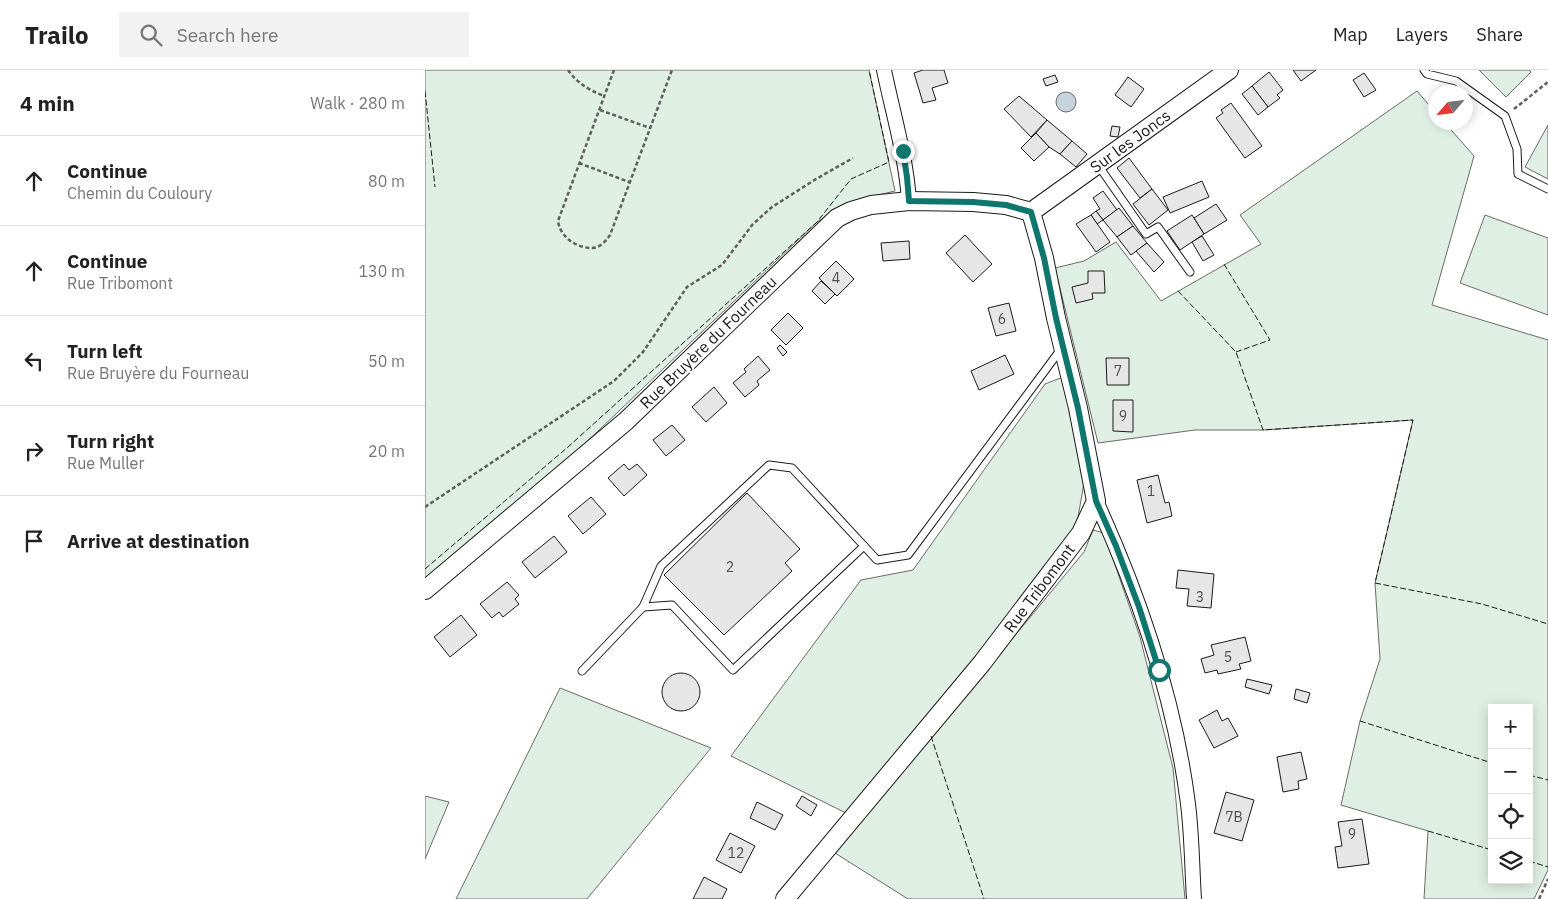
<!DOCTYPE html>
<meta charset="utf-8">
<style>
body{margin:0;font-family:"IBM Plex Sans",sans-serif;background:#f2f2f2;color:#222}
.controls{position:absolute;right:15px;bottom:15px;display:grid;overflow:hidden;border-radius:0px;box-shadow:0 2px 12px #0003}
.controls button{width:45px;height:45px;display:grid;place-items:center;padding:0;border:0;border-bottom:1px solid #e0e0e0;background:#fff;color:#222;font:25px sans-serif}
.compass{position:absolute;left:1003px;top:15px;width:45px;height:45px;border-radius:50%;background:#fff;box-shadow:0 2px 12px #0003;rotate:242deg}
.stop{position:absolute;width:15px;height:15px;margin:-11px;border:4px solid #0f766e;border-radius:50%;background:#fff}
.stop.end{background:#0f766e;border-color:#fff;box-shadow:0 1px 5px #0008}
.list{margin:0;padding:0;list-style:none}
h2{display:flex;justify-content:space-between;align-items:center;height:65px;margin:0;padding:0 20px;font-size:21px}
h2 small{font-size:16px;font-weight:400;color:#767676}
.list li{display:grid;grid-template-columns:32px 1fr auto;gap:15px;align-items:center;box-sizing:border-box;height:90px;padding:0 20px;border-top:1px solid #e0e0e0}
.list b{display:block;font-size:19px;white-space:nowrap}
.list p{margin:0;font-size:16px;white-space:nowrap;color:#767676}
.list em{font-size:16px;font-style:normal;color:#767676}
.icon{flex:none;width:28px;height:28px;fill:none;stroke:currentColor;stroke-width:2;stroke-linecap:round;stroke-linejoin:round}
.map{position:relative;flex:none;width:1123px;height:829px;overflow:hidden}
header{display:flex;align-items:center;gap:30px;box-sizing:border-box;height:70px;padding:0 25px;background:#fff;border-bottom:1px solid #e0e0e0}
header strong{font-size:24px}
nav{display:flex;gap:28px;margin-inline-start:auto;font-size:18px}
.search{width:350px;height:45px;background:#f2f2f2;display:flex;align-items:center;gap:12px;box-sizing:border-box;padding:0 18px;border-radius:0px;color:#767676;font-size:19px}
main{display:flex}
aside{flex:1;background:#fff}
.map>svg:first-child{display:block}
.green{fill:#e0efe3;stroke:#6a6a6a;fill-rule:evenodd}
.water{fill:#c6d2dc;stroke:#6a6a6a}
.building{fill:#e6e6e6;stroke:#1a1a1a}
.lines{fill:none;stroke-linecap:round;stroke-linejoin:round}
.service-casing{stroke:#1a1a1a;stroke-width:9}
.minor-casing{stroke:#1a1a1a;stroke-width:16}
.tertiary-casing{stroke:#1a1a1a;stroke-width:20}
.path{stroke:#5f5f5f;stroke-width:2.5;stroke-dasharray:4 2.5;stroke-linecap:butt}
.service{stroke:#fff;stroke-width:7}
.minor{stroke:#fff;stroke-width:14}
.tertiary{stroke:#fff;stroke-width:18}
.fence{stroke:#1a1a1a;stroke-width:1;stroke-dasharray:6 2.5;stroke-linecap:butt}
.route{stroke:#0f766e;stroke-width:6}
.labels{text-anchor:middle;stroke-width:4;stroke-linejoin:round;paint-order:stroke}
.number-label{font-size:14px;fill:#4d4d4d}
.street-label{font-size:16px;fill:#1a1a1a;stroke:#fff}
</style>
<header>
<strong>Trailo</strong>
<div class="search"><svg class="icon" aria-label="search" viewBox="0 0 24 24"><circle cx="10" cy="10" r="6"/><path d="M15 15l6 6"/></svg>Search here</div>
<nav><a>Map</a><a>Layers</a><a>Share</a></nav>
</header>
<main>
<aside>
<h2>4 min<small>Walk · 280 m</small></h2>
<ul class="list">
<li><svg class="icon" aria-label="ahead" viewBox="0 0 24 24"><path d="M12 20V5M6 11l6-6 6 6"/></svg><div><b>Continue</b><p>Chemin du Couloury</p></div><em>80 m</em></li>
<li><svg class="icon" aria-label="ahead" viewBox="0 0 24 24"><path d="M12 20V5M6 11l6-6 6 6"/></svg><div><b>Continue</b><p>Rue Tribomont</p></div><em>130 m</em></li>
<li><svg class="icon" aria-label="left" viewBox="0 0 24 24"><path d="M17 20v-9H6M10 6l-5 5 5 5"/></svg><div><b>Turn left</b><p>Rue Bruyère du Fourneau</p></div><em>50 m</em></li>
<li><svg class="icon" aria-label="right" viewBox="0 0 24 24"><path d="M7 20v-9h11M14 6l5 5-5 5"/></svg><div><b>Turn right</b><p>Rue Muller</p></div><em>20 m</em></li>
<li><svg class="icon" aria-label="arrive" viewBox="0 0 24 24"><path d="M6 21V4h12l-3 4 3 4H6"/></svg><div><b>Arrive at destination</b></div></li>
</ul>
</aside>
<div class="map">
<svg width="1123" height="829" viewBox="0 0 1123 829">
<rect width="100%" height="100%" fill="#fff"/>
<g class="green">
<polygon points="0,0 444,0 470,121 428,131 392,152 151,382 0,509"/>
<polygon points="1054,0 1104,0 1106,2 1081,27"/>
<path d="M992,21L1010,42L1011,52L1020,53L1049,86L1007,235L1123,270V800L1109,829H999L1003,761L916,735L935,651L955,589L950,513L988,350L838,360H770L673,373L630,198L659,191L691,172L736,231L836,174L815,145ZM1067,638H1104V810H1067Z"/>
<polygon points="1123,55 1123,109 1100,97"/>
<polygon points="1060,145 1123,168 1123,245 1035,213"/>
<polygon points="638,307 660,407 651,459 425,745 306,686 436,510 488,500 620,314"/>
<polygon points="668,460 679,463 715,567 748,698 760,829 483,829 410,783 659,482"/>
<polygon points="135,618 286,678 162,829 31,829"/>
<polygon points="0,726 24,732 0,789"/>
</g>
<circle class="water" cx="641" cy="32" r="10"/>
<g class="building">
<polygon points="498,0 519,0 523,13 507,18 511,30 498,33 489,3"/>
<polygon points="868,0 891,0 876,11"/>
<polygon points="844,2 858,20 852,25 855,28 843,37 827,16"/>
<polygon points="939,3 951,20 939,27 928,10"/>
<polygon points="630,5 633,12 621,16 618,9"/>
<polygon points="703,7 719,19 706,37 690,25"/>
<polygon points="827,16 843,37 833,45 817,24"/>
<polygon points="594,26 622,50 606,67 579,39"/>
<polygon points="806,33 837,76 820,88 791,48 798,43 796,40"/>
<polygon points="622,50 647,71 635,84 624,77 611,63"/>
<polygon points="687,56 695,57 693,67 685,66"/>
<polygon points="611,63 624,77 609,91 596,78"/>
<polygon points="647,71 662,84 651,97 635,84"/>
<polygon points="704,88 727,119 715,128 692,98"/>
<polygon points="777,111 784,127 745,143 738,127"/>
<polygon points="727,119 743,140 724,155 708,134"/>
<polygon points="678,121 692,140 678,150 671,141 675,139 668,128"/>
<polygon points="791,134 802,150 779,164 769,148"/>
<polygon points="694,138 708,156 692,167 678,150"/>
<polygon points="671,141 678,150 672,154 666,145"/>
<polygon points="666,145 685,172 671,182 651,154"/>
<polygon points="767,145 779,164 755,180 742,161"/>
<polygon points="708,156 722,173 706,185 692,167"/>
<polygon points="540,165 567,194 548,212 521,183"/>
<polygon points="777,166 789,185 778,191 767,172"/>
<polygon points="484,171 485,189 458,191 456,173"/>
<polygon points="722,173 739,192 729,202 711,181"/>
<polygon points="411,191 429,209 412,226 394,208"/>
<polygon points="663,201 679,201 680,223 667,223 668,229 651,233 647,217 663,213"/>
<polygon points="396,211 410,224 400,234 387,221"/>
<polygon points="584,233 591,261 571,266 563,238"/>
<polygon points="363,243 378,258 361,275 346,260"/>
<polygon points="355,275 362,282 358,286 352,278"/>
<polygon points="580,285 589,304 554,320 546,301"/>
<polygon points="333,286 345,300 332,311 334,315 320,327 308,313 321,302 319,299"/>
<polygon points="681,288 704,288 704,315 682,315"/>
<polygon points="289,317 302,333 281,352 267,337"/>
<polygon points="688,330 708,330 708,362 688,361"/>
<polygon points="247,355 260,370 241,386 228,370"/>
<polygon points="199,394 204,400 212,394 222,405 199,426 183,408"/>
<polygon points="733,405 740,433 744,432 747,446 722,453 712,410"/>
<polygon points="322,423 375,479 360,493 367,501 299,565 239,505"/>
<polygon points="166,427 181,444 158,464 143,446"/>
<polygon points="129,466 142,482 110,508 97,492"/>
<polygon points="753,500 789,504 786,538 762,536 764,519 751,518"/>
<polygon points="82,512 94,525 90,529 94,534 78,547 74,542 67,548 55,534"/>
<polygon points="36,545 52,565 25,587 9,567"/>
<polygon points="820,567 826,591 814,594 816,599 793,604 792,600 780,603 776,589 789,585 786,575"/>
<circle cx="256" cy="622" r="19"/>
<polygon points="822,609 847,615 844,624 820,617"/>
<polygon points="871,619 885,623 882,633 869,629"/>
<polygon points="792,640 797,651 803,648 813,666 789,678 774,650"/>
<polygon points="876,682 882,709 873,711 874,719 858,722 852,687"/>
<polygon points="801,722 829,730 817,771 789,763"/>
<polygon points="377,726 392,735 386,746 371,736"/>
<polygon points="332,732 358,745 350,760 325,748"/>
<polygon points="937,749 944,794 913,798 910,777 917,776 913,752"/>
<polygon points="305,763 330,776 316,803 291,790"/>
<polygon points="279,807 302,819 297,829 268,829"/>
</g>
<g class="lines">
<g class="service-casing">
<g id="service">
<polyline points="999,0 1002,4 1031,11 1080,46 1092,79 1093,104 1123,119"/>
<polyline points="673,95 721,164 733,157 765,202"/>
<polyline points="218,537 247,535 308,600 439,476"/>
<polyline points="157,601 218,537 236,496 344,395 367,398 452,490 483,485 636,279"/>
</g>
</g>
<g class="minor-casing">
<g id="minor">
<path d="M459,0C468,44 481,86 484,131"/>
<path d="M671,431C714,525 750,631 763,734C767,766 767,798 769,829"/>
</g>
</g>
<g class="tertiary-casing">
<g id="tertiary">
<polyline points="606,142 804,0"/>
<polyline points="0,520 201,351 412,148 426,141 446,135 484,131 548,132 581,135 606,142"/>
<polyline points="360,829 557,593 656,463 671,431 653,338 631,248 619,188 606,142"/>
</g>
</g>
<g class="path">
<path d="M143,0C152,13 164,20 179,26"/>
<path d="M189,0L133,151C135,166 150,178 167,178C175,178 181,171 185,165L247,0"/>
<polyline points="1089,39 1123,12"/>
<polyline points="175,40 225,58"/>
<polyline points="154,93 204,112"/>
<polyline points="0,437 189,311 218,282 262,217 297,195 328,154 347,137 391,109 428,88"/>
<polyline points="1114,829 1123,809"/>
</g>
<use href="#service" class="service"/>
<use href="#minor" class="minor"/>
<use href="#tertiary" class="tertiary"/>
<g class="fence">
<polyline points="0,21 10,117"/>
<polyline points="799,194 845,270 811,282"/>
<polyline points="753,221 811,282 838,360 988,350 950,513 1057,534 1123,554"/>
<polyline points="0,499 143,377 392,152 426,109 464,92 444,0"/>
<polyline points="935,651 1067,693"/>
<polyline points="506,666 559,829"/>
<polyline points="1104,705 1123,710"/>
<polyline points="1003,761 1067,780"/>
<polyline points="1104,791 1123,797"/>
</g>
</g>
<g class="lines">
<polyline class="route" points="478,81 482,107 484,131 548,132 581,135 606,142 619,188 631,248 653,338 671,431 691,476 714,537 734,600"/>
</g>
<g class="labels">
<g class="number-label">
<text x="411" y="213">4</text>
<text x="577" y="254">6</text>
<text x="693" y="306">7</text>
<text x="698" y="351">9</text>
<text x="726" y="426">1</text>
<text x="305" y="502">2</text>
<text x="775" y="532">3</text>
<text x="803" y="592">5</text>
<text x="809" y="752">7B</text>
<text x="927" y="769">9</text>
<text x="311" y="788">12</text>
</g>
<g class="street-label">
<text transform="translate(705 71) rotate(-36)" y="6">Sur les Joncs</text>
<text transform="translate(283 272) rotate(-44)" y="6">Rue Bruyère du Fourneau</text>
<text transform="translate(614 518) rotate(-53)" y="6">Rue Tribomont</text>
</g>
</g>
</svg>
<div class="controls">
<button>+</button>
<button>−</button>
<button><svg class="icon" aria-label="locate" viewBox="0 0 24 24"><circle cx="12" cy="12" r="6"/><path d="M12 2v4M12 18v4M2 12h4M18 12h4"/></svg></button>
<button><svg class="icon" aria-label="layers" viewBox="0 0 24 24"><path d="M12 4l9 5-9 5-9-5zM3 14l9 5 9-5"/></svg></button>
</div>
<svg class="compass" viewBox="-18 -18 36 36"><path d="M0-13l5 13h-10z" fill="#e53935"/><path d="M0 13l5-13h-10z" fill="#767676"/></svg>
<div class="stop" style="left:734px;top:600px"></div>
<div class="stop end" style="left:478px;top:81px"></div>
</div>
</main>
